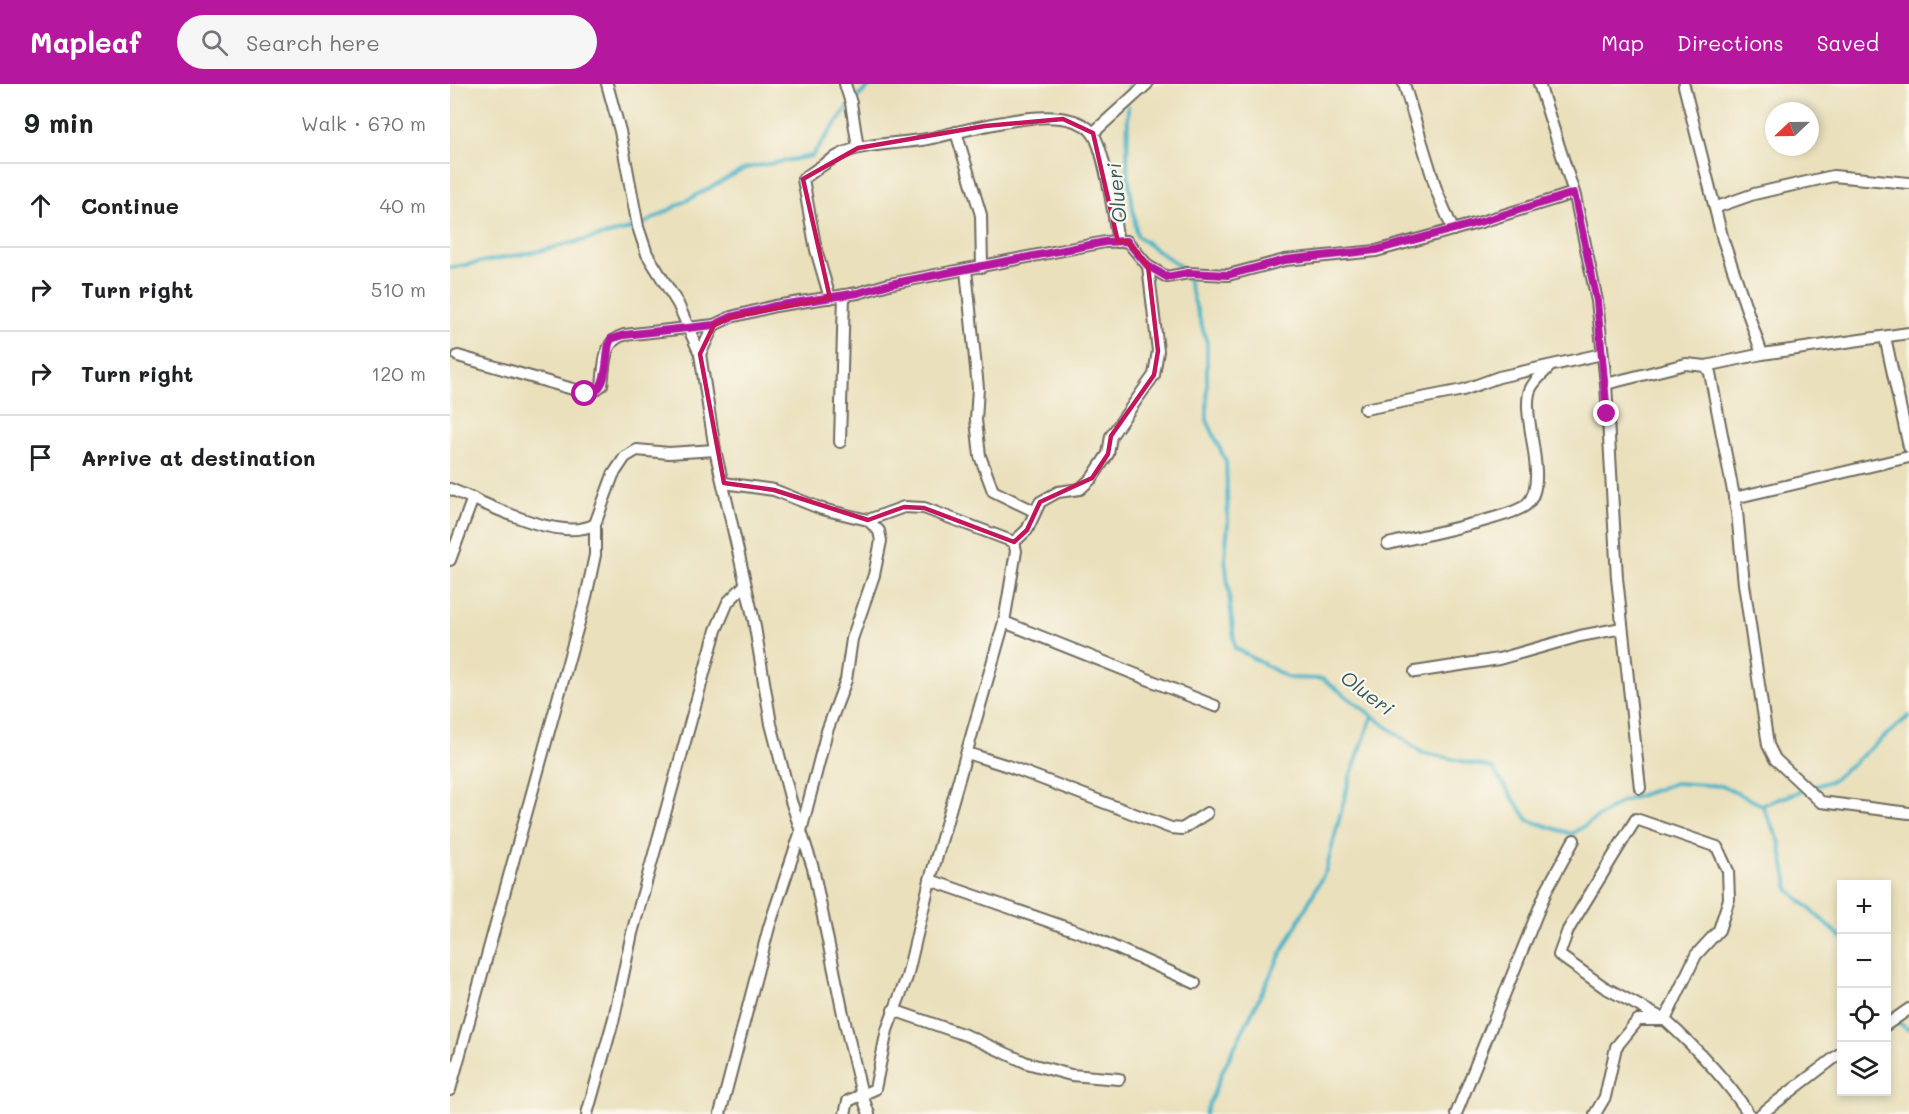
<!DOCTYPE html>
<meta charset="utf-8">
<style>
body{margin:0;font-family:Mali,sans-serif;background:#f6f6f6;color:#202124}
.controls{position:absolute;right:18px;bottom:18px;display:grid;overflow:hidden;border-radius:0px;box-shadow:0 3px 9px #0003}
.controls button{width:54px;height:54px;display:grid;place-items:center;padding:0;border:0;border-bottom:2px solid #e0e0e0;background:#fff;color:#202124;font:30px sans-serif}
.compass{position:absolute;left:1315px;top:18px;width:54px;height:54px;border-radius:50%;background:#fff;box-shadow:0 3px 9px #0003;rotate:248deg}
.stop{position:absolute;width:18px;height:18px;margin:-14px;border:4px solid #b5179e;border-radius:50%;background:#fff}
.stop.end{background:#b5179e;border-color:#fff;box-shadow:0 2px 6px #0008}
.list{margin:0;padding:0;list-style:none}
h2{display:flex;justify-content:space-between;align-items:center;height:78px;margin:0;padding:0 24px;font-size:26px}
h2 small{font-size:20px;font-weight:400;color:#757577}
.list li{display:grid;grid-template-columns:39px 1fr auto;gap:18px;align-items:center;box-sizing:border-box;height:84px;padding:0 24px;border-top:2px solid #e0e0e0}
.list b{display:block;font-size:22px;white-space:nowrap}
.list em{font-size:20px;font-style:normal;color:#757577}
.icon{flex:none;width:33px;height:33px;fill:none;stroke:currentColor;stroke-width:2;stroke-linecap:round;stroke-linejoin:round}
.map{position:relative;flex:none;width:1459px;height:1030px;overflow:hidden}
header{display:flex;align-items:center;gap:36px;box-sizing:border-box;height:84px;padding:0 30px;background:#b5179e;color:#fff}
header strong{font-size:28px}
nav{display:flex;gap:33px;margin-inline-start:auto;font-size:21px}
.search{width:420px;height:54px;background:#f6f6f6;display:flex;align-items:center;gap:15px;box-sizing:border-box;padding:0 21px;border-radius:33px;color:#757577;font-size:22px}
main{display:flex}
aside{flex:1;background:#fff}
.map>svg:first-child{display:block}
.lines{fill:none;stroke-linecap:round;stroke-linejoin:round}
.stream{stroke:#48b3c6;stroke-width:4}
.street-casing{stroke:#6e6a5e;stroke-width:14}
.street{stroke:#fff;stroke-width:10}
.route{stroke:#b5179e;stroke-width:8}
.marked{fill:none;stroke:#c2185b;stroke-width:4.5;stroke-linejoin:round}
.labels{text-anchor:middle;stroke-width:4.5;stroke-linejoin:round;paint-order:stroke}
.water-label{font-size:20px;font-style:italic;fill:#355b61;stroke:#fbf7ec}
</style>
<header>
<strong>Mapleaf</strong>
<div class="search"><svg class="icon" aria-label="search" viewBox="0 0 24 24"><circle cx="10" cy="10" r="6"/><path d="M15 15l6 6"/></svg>Search here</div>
<nav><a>Map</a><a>Directions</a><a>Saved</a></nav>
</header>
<main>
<aside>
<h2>9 min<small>Walk · 670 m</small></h2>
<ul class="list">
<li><svg class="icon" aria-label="ahead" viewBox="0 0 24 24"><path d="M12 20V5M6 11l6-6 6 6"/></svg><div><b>Continue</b></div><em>40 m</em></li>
<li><svg class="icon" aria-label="right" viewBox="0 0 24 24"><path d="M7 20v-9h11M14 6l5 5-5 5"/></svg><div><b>Turn right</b></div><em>510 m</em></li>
<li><svg class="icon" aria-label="right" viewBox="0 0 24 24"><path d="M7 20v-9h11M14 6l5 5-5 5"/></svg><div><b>Turn right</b></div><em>120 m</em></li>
<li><svg class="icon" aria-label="arrive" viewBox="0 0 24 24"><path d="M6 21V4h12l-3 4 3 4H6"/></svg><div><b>Arrive at destination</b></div></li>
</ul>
</aside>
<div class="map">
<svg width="1459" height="1030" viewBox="0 0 1459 1030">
<rect width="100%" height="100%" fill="#fbf7ec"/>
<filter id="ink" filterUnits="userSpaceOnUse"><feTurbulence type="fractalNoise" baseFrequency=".0167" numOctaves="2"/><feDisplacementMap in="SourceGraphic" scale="12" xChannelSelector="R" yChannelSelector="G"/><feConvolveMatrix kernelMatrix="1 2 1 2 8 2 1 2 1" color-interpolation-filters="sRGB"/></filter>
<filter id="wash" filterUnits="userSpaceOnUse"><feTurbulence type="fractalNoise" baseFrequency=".008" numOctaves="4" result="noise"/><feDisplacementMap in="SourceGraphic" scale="24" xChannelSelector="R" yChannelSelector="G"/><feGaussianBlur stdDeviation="1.35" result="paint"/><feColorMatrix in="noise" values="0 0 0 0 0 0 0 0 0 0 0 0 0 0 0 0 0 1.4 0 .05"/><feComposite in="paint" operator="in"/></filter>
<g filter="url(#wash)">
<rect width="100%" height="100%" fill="#eae0bc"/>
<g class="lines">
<g class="stream">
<polyline points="678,14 679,0"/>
<polyline points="403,17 422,0"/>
<polyline points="678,22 677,84 687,152 735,186 757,259 757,336 776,378 778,439 775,474 785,564 839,594 873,595 971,668 1042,684 1078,736 1122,750 1171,718 1225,699 1272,702 1312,721 1329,756 1339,806 1392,854"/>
<polyline points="0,184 89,167 188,143 296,84 362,72 398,23"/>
<polyline points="1312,721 1383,696 1459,632"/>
<polyline points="1436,929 1459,946"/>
<polyline points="755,1030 773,986 833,866 876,786 900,693 922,633"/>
</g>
</g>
</g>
<g filter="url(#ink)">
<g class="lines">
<g class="street-casing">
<g id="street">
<polyline points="157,0 170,47 188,143 197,170 228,220 250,270 265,366 304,537 321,640 341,717 363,784 393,930 412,1011 419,1030"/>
<polyline points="395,0 401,19 408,64"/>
<polyline points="954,0 987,108 1003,146"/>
<polyline points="1089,0 1125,112 1147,217 1156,300 1167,494 1190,704"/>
<polyline points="1234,2 1273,156 1312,270"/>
<polyline points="506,48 531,131 532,183"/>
<polyline points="643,49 697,0"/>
<polyline points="1267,123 1304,110 1383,92 1459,99"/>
<polyline points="516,186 528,304 526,336 530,372 543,407 584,427"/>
<path d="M380,214L366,166L353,95C370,83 389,68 409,64C431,59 455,59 477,55C515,48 611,15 641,47C655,62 664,135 668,158"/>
<polyline points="1435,253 1459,363"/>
<polyline points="250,270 264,241"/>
<path d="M8,272L140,310L152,301C155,282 152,257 174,251L264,241L281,233L325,222L408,209L439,200L655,158L677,157L698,182L717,193L738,189L778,191L835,176L926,167L1031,138L1124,109"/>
<polyline points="1256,282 1260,289 1287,428 1294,500 1318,661 1325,675 1371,718 1459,729"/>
<polyline points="1156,300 1236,280 1256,282 1312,270 1459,249"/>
<polyline points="915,325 1013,306 1049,293 1152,270"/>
<polyline points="390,358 394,211"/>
<path d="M0,405C36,419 110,460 145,440L163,391L175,373L187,366L219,369L265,366"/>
<polyline points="1284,414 1459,373"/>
<polyline points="418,436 454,423 474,424 564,458"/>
<polyline points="564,458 577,446 590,418 608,408 630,405 642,394 658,370 661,352 704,291 708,267 698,182"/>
<path d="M938,460C964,453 1061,434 1076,421C1102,398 1068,329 1081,304C1085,296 1094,289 1099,283"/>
<polyline points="0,476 23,414"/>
<polyline points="554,538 765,622"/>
<polyline points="965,588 1049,575 1130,552 1172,544"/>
<polyline points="517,669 558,682 721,744 732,745 757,729"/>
<polyline points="480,796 635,850 745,899"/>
<polyline points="443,926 518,952 577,979 621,991 669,995"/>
<polyline points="1436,941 1459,925"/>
<polyline points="0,1006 136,513 145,471 145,440"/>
<polyline points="137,1030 164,934 182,849 266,546 278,518 294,502"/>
<polyline points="270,1030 319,843 351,747 377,647 396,596 402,555 424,491 431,457 429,447 418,436 372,425 324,406 274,399"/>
<polyline points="395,1030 398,1017 425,1005 437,946 457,893 480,796 554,538 566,467 564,458"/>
<polyline points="1006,1030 1097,805 1124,756"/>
<path d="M1145,1030L1155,1013L1166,963L1188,936H1215L1154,903L1109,871L1118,846L1186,735L1267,763L1278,787L1279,815L1269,846L1246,871L1215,936C1246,964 1276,995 1299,1030"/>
<polyline points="1311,1030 1392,968"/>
</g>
</g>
<use href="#street" class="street"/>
</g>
</g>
<g class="lines" filter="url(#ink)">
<path class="route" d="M135,310C159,310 155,277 159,260L161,255L174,251L264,241L281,233L325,222L408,209L440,200L655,158L677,157L698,182L717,193L738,189L778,191L835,176L926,166L1030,138L1124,109L1147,217L1157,330"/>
</g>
<path class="marked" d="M613,35L643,49L668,158L677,157L698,182L708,267L704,291L661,352L658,370L642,394L590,418L577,446L564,458L474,424L454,423L418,436L324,406L274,399L250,270L264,241L281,233L380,214L353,95L408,64L535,42Z"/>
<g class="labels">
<g class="water-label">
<text transform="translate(667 109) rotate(-96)" y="7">Olueri</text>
<text transform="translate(917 609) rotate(37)" y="7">Olueri</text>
</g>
</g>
</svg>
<div class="controls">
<button>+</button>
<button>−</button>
<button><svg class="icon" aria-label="locate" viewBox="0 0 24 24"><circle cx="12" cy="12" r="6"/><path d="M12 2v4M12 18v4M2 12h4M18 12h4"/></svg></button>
<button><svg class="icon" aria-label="layers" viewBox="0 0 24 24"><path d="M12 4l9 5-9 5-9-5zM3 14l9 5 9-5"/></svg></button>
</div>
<svg class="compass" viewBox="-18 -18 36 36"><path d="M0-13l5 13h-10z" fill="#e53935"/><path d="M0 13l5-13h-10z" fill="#757577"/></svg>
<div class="stop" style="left:135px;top:310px"></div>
<div class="stop end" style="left:1157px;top:330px"></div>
</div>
</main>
